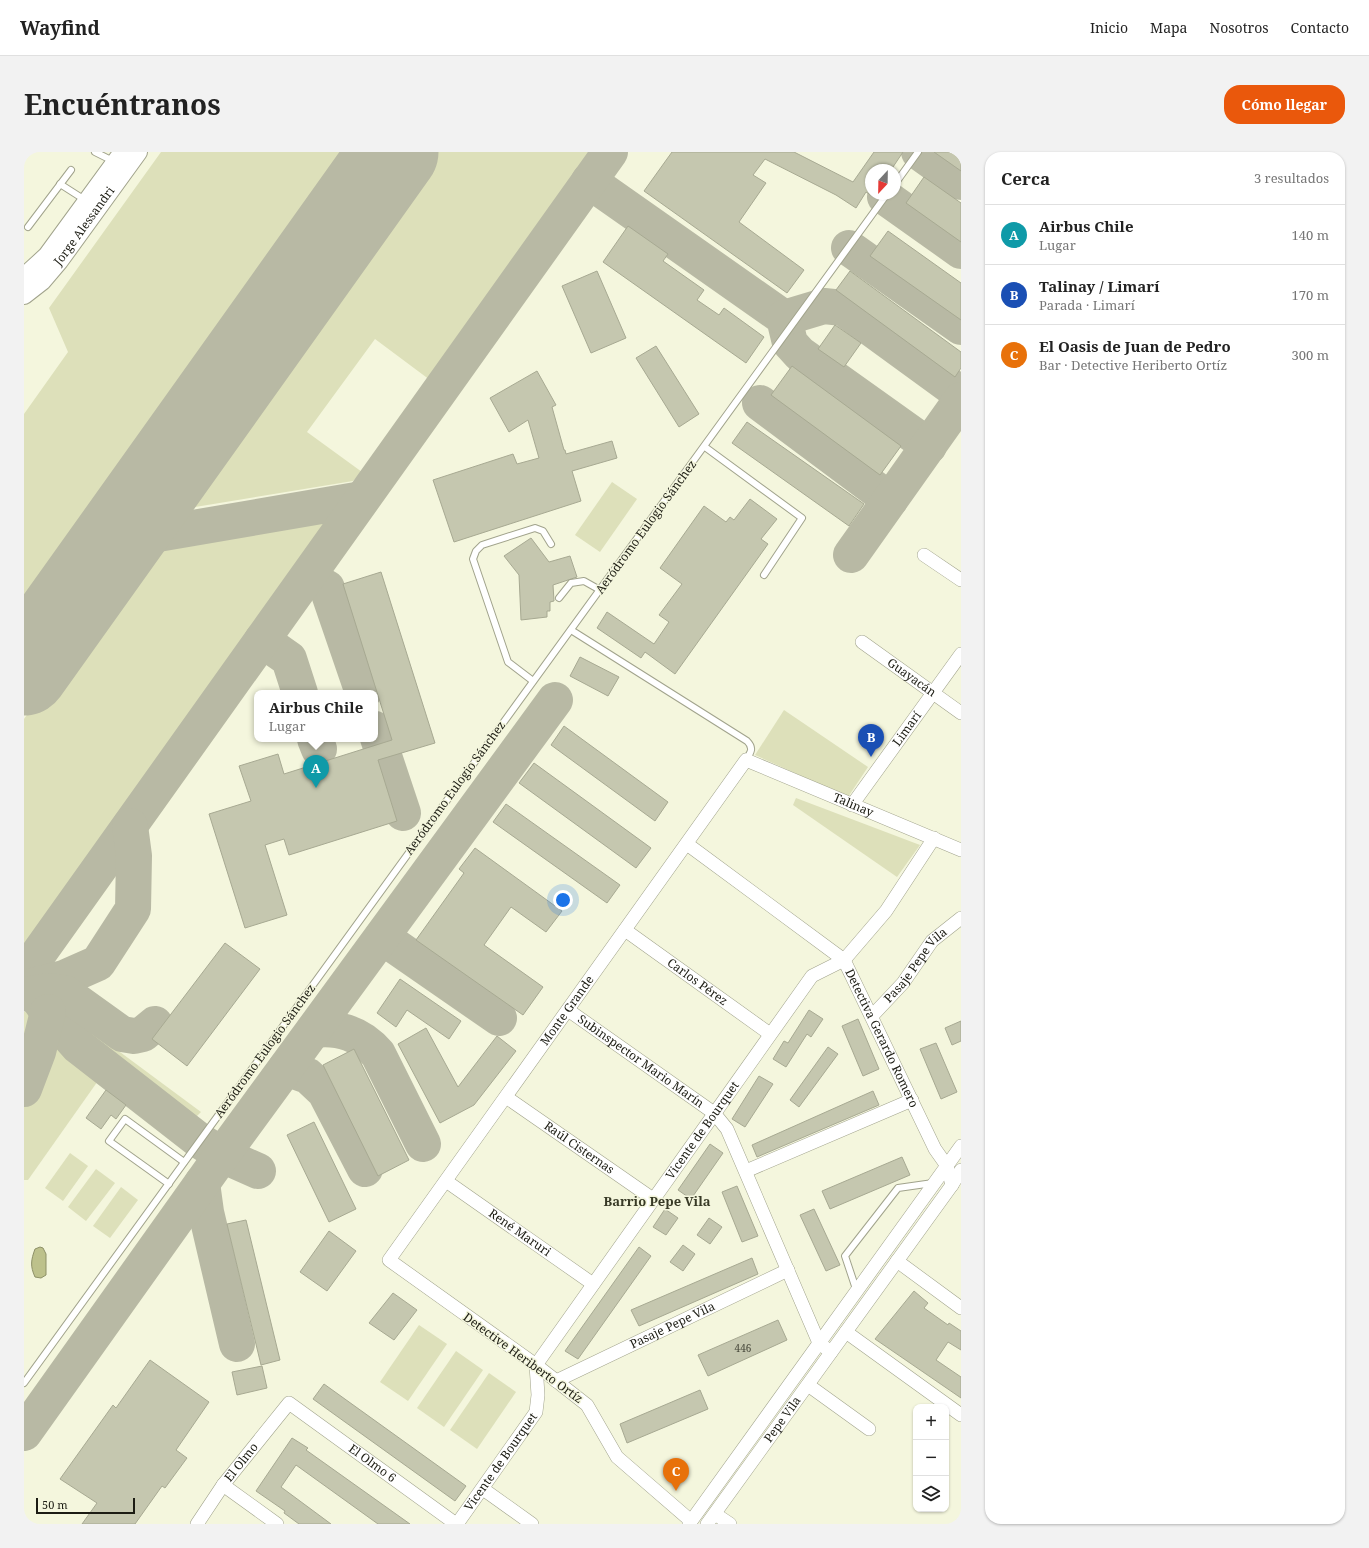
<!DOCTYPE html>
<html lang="es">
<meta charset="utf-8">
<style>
body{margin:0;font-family:"Noto Serif",serif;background:#f2f2f2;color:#222}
.controls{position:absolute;right:12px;bottom:12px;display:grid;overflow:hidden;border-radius:8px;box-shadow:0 1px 3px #0004}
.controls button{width:36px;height:36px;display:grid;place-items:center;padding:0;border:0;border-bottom:1px solid #e0e0e0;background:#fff;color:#222;font:20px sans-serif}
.compass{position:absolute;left:841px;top:12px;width:36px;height:36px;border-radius:50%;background:#fff;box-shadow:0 1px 3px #0004;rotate:202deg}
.scale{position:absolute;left:12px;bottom:10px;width:99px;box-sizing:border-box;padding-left:4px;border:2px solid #1c1c13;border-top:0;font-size:11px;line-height:14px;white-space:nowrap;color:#1c1c13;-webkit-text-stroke:3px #f4f6dd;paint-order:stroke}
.you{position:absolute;left:539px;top:748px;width:14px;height:14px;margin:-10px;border:3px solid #fff;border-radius:50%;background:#1a73e8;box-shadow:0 0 0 6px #1a73e833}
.badge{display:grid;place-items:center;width:26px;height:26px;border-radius:50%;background:#ea580c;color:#fff;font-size:13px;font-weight:700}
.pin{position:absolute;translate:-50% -33px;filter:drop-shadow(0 1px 2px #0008)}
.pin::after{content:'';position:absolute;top:21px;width:14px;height:12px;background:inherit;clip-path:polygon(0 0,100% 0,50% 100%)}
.popup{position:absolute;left:230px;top:538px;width:124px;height:52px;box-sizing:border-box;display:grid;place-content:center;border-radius:8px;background:#fff;filter:drop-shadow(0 1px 3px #0005);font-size:13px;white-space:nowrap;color:#767676}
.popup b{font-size:15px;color:#222}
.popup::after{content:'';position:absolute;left:50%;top:100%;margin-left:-8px;border:8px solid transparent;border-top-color:#fff}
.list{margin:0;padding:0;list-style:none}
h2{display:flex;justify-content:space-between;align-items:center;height:52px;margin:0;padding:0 16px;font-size:17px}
h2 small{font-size:13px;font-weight:400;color:#767676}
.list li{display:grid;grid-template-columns:26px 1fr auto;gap:12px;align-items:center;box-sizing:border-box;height:60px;padding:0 16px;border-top:1px solid #e0e0e0}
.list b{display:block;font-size:15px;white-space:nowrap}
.list p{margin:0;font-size:13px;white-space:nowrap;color:#767676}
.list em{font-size:13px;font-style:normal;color:#767676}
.icon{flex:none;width:22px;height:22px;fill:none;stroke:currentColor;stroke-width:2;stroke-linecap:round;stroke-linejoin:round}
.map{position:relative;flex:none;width:937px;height:1372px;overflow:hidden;border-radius:16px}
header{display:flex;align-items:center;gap:24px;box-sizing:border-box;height:56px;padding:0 20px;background:#fff;border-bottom:1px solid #e0e0e0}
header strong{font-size:19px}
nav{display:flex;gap:22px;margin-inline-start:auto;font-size:14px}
.intro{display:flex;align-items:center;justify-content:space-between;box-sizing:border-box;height:96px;padding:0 24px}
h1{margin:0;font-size:28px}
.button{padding:10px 18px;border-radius:16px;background:#ea580c;color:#fff;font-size:14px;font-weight:700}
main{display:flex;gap:24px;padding:0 24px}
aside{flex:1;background:#fff;border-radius:16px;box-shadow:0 1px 3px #0004}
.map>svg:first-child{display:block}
.green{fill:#dde0ba}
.water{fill:#bdc18b;stroke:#8d9067}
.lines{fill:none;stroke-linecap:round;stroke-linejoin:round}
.taxiway{stroke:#b8b9a4;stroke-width:36}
.runway{stroke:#b8b9a4;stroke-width:89}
.building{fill:#c5c7af;stroke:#a7a992}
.service-casing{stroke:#a1a38c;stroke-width:8}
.minor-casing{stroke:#a1a38c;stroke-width:14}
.secondary-casing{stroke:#a1a38c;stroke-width:20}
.service{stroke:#fff;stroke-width:6}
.minor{stroke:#fff;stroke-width:13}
.secondary{stroke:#fff;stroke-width:18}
.labels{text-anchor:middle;stroke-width:3;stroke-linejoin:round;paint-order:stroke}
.number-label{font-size:10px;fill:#46473a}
.street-label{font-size:12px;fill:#1c1c13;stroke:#f4f6dd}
.neighbourhood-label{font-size:13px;font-weight:bold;fill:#383a26;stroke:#f4f6dd}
</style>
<header>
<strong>Wayfind</strong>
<nav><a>Inicio</a><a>Mapa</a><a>Nosotros</a><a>Contacto</a></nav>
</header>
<div class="intro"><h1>Encuéntranos</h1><a class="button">Cómo llegar</a></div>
<main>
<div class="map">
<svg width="937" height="1372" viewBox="0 0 937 1372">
<rect width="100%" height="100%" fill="#f4f6dd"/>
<g class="green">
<polygon points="137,0 325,0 0,455 0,262 44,200 25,156"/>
<polygon points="398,0 568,0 406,228 351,187 283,280 338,320 329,329 159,357 152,353 149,349"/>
<polygon points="588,330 613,347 576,400 551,383"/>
<polygon points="293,360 301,362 306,371 84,679 2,803 0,801 0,567 110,407 145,387"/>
<polygon points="760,558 844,615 824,645 731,603"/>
<polygon points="772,646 896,693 873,725 769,653"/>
<polygon points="0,860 3,860 11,865 8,898 0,917"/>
<polygon points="46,863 177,960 171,966 54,881"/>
<polygon points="28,879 76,926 4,1028 0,1028 0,950"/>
<polygon points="46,1001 64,1014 39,1049 21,1036"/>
<polygon points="72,1017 91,1031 62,1069 44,1055"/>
<polygon points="97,1035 114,1048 86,1086 69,1074"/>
<polygon points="395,1173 423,1192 384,1249 356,1230"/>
<polygon points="432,1199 459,1218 420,1275 393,1256"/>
<polygon points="465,1221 492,1240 453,1297 426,1278"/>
</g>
<path class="water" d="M16,1095L19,1096L22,1102V1123L17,1126L11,1125C6,1114 7,1108 11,1097Z"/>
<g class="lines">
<g class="taxiway">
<polyline points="895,0 937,30"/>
<polyline points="565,29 760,166 766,191 776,202 905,294"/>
<polyline points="861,45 937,99"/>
<polyline points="825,96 937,175"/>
<polyline points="760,166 800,154 819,156 937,242"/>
<polyline points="736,251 866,348"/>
<polyline points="93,389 338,347"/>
<polyline points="827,403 937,248"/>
<polyline points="284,425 303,436 339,541"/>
<polyline points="238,488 265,507 276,541"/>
<polyline points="351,577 379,661"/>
<polyline points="291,587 295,597"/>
<polyline points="358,785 475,866"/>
<polyline points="0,820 6,835 24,860 54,894 176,989 198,1003 234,1019"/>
<polyline points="0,822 586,0"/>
<polyline points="0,836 40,826 74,811 109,757 110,704 106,674"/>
<polyline points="5,842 25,839 41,841 98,882 110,884 119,882 131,872"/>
<path d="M290,878C316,875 337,882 354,902L399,992"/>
<polyline points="262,916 284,924 301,940 341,1017"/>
<polyline points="0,937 14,900 24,860"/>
<polyline points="178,1031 182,1060 213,1192"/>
<polyline points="0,1281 198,1003 531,548"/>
</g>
<polyline class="runway" points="0,519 370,0"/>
</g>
<g class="building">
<polygon points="648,0 770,0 829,30 850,0 879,0 867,18 847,18 847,43 842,40 832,56 812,43 741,7 729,23 742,31 715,70 780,118 763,141 620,39"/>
<polygon points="910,0 937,0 937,19"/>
<polygon points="900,25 937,51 937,90 882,51"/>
<polygon points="604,74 644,102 639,109 680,138 673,148 695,163 700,156 740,185 722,211 579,110"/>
<polygon points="864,79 937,131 937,168 846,104"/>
<polygon points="573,119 602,186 567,201 538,134"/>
<polygon points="826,119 937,200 937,216 931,225 812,138"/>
<polygon points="811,173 837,191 820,215 794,197"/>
<polygon points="632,194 675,262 655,275 612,206"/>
<polygon points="768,214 877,294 856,323 747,243"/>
<polygon points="513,219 532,253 528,255 540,298 541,298 542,302 588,289 593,306 548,319 557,349 430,390 409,328 489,302 493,312 515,306 504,268 485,280 466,246"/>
<polygon points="723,270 840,352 825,374 708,291"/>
<polygon points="726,347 753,367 737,387 744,392 651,522 621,500 617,506 573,476 583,460 630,492 645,470 635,463 658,432 636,416 680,354 702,370 706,365 710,368"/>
<polygon points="507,386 525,410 546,404 553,425 529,433 530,449 526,450 526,459 523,459 523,465 497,468 495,423 480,404"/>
<polygon points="357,420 411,591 354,608 373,669 265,703 260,687 241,693 263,763 221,776 185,662 227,649 215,614 254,602 260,622 368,588 319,432"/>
<polygon points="556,505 595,525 584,544 546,524"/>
<polygon points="540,574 644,650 631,669 527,593"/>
<polygon points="510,611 627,696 612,716 495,631"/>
<polygon points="482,652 596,733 583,751 469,670"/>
<polygon points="451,696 538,759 522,780 487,755 460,793 519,835 499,863 392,788 440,721 435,717"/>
<polygon points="201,791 236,817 163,914 128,887"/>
<polygon points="376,827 437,869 425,887 383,858 372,875 353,861"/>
<polygon points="785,858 799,867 787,885 783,882 762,915 749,907 760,889 764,891"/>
<polygon points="834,867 855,917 839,924 818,874"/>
<polygon points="937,869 937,889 928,893 921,876"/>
<polygon points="402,876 434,935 473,884 492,899 450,953 416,971 374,892"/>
<polygon points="912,891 933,940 917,947 896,897"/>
<polygon points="804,895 814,902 775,955 766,948"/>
<polygon points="330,897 385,1008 354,1024 299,913"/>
<polygon points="735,924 749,932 721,975 708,967"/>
<polygon points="82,938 102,953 92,967 87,963 77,977 62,966"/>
<polygon points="849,939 855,953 733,1005 728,993"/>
<polygon points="290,970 332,1057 305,1070 263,983"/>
<polygon points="686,992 699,1001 667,1047 654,1038"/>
<polygon points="878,1005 886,1023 806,1057 798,1039"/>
<polygon points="713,1034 734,1084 718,1090 698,1040"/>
<polygon points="641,1057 654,1066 642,1083 629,1075"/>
<polygon points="790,1057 816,1113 802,1119 776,1063"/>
<polygon points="685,1066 698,1075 686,1092 673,1083"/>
<polygon points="222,1068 256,1208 237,1213 203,1072"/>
<polygon points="305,1079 332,1099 303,1139 276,1120"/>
<polygon points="659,1093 671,1102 659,1119 646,1110"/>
<polygon points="615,1095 627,1104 554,1207 541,1199"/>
<polygon points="728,1106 734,1122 615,1174 607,1158"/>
<polygon points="890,1139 904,1151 900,1156 924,1173 925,1171 937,1179 937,1198 924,1190 912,1208 937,1225 937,1246 851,1187"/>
<polygon points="369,1141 393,1158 370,1188 345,1171"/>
<polygon points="754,1168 763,1188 684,1224 674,1203"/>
<polygon points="126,1208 185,1250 152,1298 163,1306 141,1336 138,1334 111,1372 58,1372 73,1351 36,1327 89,1253 92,1256"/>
<polygon points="238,1214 243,1236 213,1243 208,1220"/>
<polygon points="300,1232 442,1334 431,1349 289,1247"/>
<polygon points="676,1238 684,1257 603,1291 596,1272"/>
<polygon points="268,1286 284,1296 282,1298 386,1372 354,1372 272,1313 257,1335 307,1372 275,1372 260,1361 261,1359 232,1339"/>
</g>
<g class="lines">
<g class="service-casing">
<g id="service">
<polyline points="71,0 89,9"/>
<polyline points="36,32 61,48"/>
<polyline points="871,32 894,0"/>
<polyline points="4,75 47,18"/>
<polyline points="681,295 778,366 740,423"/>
<polyline points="535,446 547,431 560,429 576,438"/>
<path d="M547,478L723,589C730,596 727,600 722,608"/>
<polyline points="509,529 484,510 449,407 452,399 458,393 511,376 519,379 527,392"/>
<polyline points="145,1032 85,989 101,967 160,1010"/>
<polyline points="832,1137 821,1104 874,1036 909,1031"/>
<polyline points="0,1231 863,42"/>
</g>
</g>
<g class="minor-casing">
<g id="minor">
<polyline points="900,403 937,428"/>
<path id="s1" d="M838,490L937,561"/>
<path id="s2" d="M828,653L937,502"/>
<path id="s3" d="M663,692L820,808L911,997L923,1014L928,1033"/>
<path id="s4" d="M601,778L746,882"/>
<path id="s5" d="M544,858L690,961L703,977L795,1191L807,1200"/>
<path id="s6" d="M848,864L879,831L908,789L937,766"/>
<path id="s7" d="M482,945L629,1047"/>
<polyline points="722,1019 888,948"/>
<path id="s8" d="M422,1029L569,1132"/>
<polyline points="873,1109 937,1156"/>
<polyline points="822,1180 937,1263"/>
<path id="s9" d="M532,1229L764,1118"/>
<polyline points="784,1233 845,1277"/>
<polyline points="199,1333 253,1372"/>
<polyline points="459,1337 508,1372"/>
<polyline points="691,1362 706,1372"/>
<path id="s10" d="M667,1369L593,1305L563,1253L512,1213L365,1108L722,608L937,698"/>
<path id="s11" d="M173,1372L199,1333L265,1251L432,1372"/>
<path id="s12" d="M433,1372L512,1260L514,1243L512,1213L788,824L820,808L862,759L910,686"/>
<polyline points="665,1372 937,994"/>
<path id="s13" d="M683,1372L928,1033L937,1018"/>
</g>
</g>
<g class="secondary-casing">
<g id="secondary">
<polyline points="0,125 23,104 99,0"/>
<path id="s14" d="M0,143L18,129L35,109L114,0"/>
</g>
</g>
<use href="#service" class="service"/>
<use href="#minor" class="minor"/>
<use href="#secondary" class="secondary"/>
</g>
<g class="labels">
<g class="number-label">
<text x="719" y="1200">446</text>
</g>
<g class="street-label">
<text dy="4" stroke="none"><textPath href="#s14" startOffset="92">Jorge Alessandri</textPath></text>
<text transform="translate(622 375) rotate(-54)" y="4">Aeródromo Eulogio Sánchez</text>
<text dy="4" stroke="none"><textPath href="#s1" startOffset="61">Guayacán</textPath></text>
<text dy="4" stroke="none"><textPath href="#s2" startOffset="94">Limarí</textPath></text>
<text transform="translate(431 636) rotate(-54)" y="4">Aeródromo Eulogio Sánchez</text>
<text dy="4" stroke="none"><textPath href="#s10" startOffset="1134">Talinay</textPath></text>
<text dy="4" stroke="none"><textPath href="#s6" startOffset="67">Pasaje Pepe Vila</textPath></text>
<text dy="4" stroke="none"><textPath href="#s4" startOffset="89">Carlos Pérez</textPath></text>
<text dy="4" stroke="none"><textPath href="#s10" startOffset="710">Monte Grande</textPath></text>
<text dy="4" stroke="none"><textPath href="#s3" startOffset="282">Detectiva Gerardo Romero</textPath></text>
<text transform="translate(241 899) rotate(-54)" y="4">Aeródromo Eulogio Sánchez</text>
<text dy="4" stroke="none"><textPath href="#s5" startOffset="89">Subinspector Mario Marín</textPath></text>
<text dy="4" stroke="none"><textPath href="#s12" startOffset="472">Vicente de Bourquet</textPath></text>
<text dy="4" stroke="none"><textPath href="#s7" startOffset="89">Raúl Cisternas</textPath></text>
<text dy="4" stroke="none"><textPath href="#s8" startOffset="90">René Maruri</textPath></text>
<text dy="4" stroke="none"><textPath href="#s9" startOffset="129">Pasaje Pepe Vila</textPath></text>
<text transform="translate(499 1206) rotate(36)" y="4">Detective Heriberto Ortíz</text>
<text dy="4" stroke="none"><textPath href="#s13" startOffset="129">Pepe Vila</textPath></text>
<text dy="4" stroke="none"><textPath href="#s12" startOffset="76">Vicente de Bourquet</textPath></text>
<text dy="4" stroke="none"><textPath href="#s11" startOffset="76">El Olmo</textPath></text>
<text dy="4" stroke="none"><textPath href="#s11" startOffset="255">El Olmo 6</textPath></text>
</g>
<g class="neighbourhood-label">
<text x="633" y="1054">Barrio Pepe Vila</text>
</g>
</g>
</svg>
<div class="controls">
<button>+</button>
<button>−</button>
<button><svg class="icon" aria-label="layers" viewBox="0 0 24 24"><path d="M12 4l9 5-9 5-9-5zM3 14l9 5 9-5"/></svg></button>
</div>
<svg class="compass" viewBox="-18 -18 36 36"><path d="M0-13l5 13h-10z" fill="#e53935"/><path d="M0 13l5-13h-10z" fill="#767676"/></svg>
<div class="scale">50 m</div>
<div class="you"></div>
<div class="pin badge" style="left:292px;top:636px;background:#0f9aa8">A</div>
<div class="popup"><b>Airbus Chile</b>Lugar</div>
<div class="pin badge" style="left:847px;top:605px;background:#1a4fb4">B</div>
<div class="pin badge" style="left:652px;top:1339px;background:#e8710a">C</div>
</div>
<aside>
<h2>Cerca<small>3 resultados</small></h2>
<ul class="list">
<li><span class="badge" style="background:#0f9aa8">A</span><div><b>Airbus Chile</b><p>Lugar</p></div><em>140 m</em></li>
<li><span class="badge" style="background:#1a4fb4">B</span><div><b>Talinay / Limarí</b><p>Parada · Limarí</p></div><em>170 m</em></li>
<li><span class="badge" style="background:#e8710a">C</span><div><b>El Oasis de Juan de Pedro</b><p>Bar · Detective Heriberto Ortíz</p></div><em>300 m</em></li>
</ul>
</aside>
</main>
